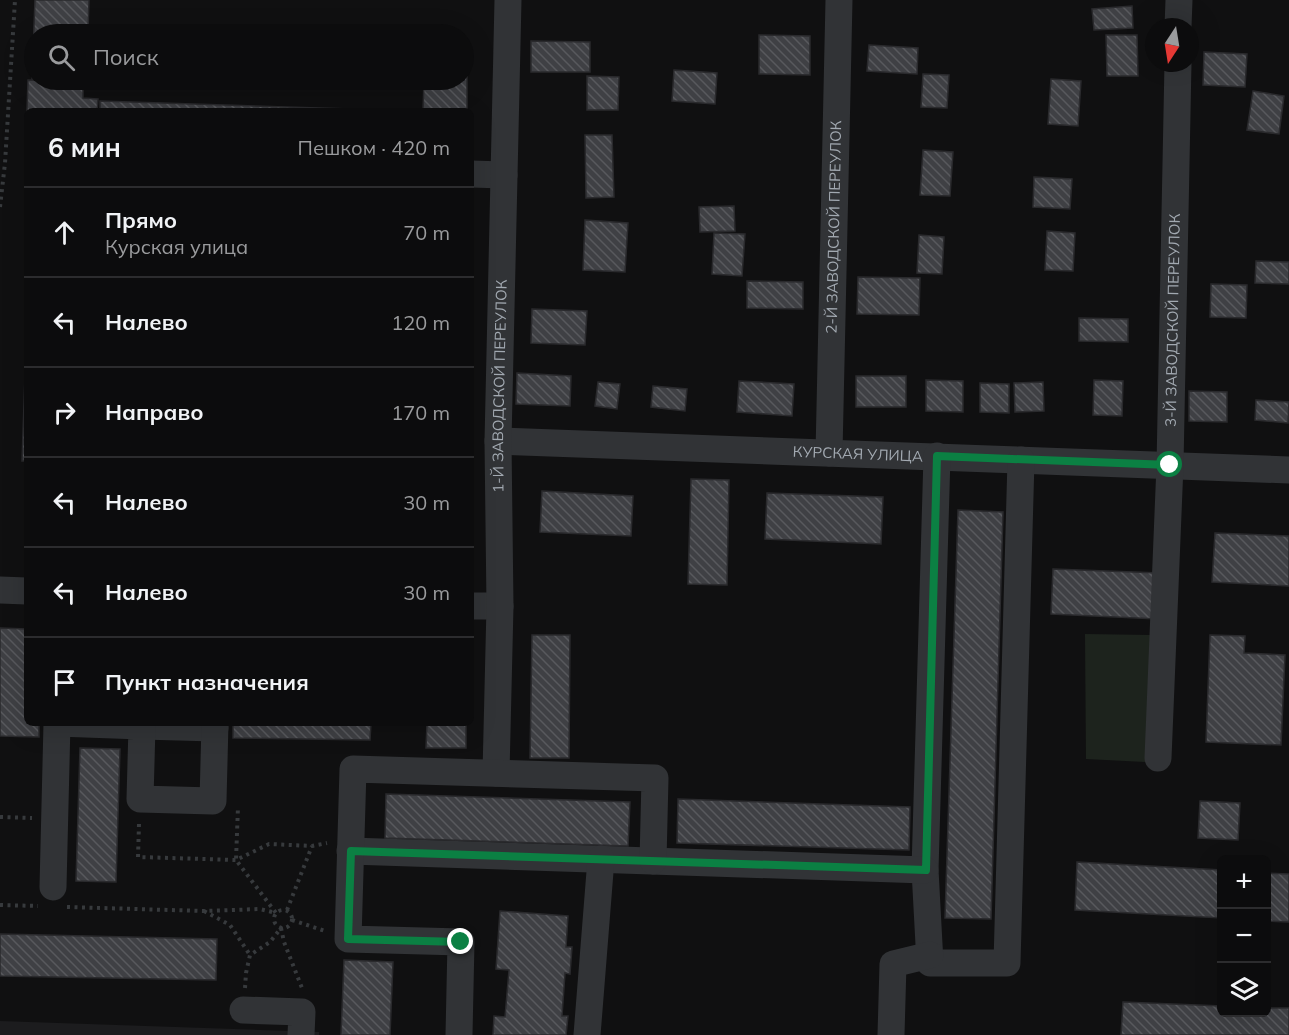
<!DOCTYPE html>
<html lang="ru">
<meta charset="utf-8">
<style>
body{margin:0;font-family:Mulish,sans-serif;background:#1a1a1b;color:#f1f3f6}
.controls{position:absolute;right:18px;bottom:18px;display:grid;overflow:hidden;border-radius:9px;box-shadow:0 6px 24px #0002}
.controls button{width:54px;height:54px;display:grid;place-items:center;padding:0;border:0;border-bottom:2px solid #2c2c2e;background:#0c0c0d;color:#f1f3f6;font:30px sans-serif}
.compass{position:absolute;left:1145px;top:18px;width:54px;height:54px;border-radius:50%;background:#0c0c0d;box-shadow:0 6px 24px #0002;rotate:192deg}
.stop{position:absolute;width:18px;height:18px;margin:-14px;border:4px solid #0b8043;border-radius:50%;background:#fff}
.stop.end{background:#0b8043;border-color:#fff;box-shadow:0 2px 6px #0008}
.list{margin:0;padding:0;list-style:none}
h2{display:flex;justify-content:space-between;align-items:center;height:78px;margin:0;padding:0 24px;font-size:26px}
h2 small{font-size:20px;font-weight:400;color:#9a9b9d}
.list li{display:grid;grid-template-columns:39px 1fr auto;gap:18px;align-items:center;box-sizing:border-box;height:90px;padding:0 24px;border-top:2px solid #2c2c2e}
.list b{display:block;font-size:22px;white-space:nowrap}
.list p{margin:0;font-size:20px;white-space:nowrap;color:#9a9b9d}
.list em{font-size:20px;font-style:normal;color:#9a9b9d}
.icon{flex:none;width:33px;height:33px;fill:none;stroke:currentColor;stroke-width:2;stroke-linecap:round;stroke-linejoin:round}
.map{position:relative;flex:none;width:1289px;height:1035px;overflow:hidden}
.search{position:absolute;background:#0c0c0d;box-shadow:0 6px 24px #0002;left:24px;top:24px;width:450px;height:66px;display:flex;align-items:center;gap:15px;box-sizing:border-box;padding:0 21px;border-radius:33px;color:#9a9b9d;font-size:22px}
.panel{position:absolute;background:#0c0c0d;box-shadow:0 6px 24px #0002;left:24px;top:108px;width:450px;height:618px;border-radius:9px}
.map>svg:first-child{display:block}
.built{fill:#1c1c1e}
.grass{fill:#1d231d}
.building{fill:url(#building-back-hatch);stroke:#2a2a2d;stroke-width:1.5}
.lines{fill:none;stroke-linecap:round;stroke-linejoin:round}
.path{stroke:#373a3d;stroke-width:4;stroke-dasharray:3 4.5;stroke-linecap:butt}
.minor{stroke:#313336;stroke-width:27}
.route{stroke:#0b8043;stroke-width:8}
.labels{text-anchor:middle;stroke-width:5;stroke-linejoin:round;paint-order:stroke}
.street-label{font-size:15px;fill:#a2a9b1;stroke:#0b0b0c}
</style>
<div class="map">
<svg width="1289" height="1035" viewBox="0 0 1289 1035">
<defs>
<pattern id="building-back-hatch" width="6" height="6" patternUnits="userSpaceOnUse" patternTransform="scale(1.5)"><rect width="6" height="6" fill="#3f4044"/><path d="M-1 5l2 2M0 0l6 6M5-1l2 2" fill="none" stroke="#58595d"/></pattern>
</defs>
<rect width="100%" height="100%" fill="#101011"/>
<polygon class="built" points="0,1021 319,1032 319,1035 0,1035"/>
<polygon class="grass" points="1085,634 1151,635 1145,762 1086,759"/>
<g class="building">
<polygon points="35,0 89,0 88,34 34,34 34,79 32,79"/>
<polygon points="1132,6 1133,28 1094,30 1092,9"/>
<polygon points="759,35 810,36 810,75 759,74"/>
<polygon points="1106,35 1137,35 1138,76 1107,76"/>
<polygon points="531,41 590,42 590,72 531,72"/>
<polygon points="869,45 918,48 917,74 867,71"/>
<polygon points="1204,52 1247,54 1245,87 1203,85"/>
<polygon points="464,60 467,60 467,111 423,111 424,80 464,80"/>
<polygon points="674,70 717,73 715,104 672,101"/>
<polygon points="923,74 949,75 947,108 921,107"/>
<polygon points="587,76 619,77 618,110 587,110"/>
<polygon points="1051,79 1081,81 1078,126 1048,124"/>
<polygon points="28,80 83,82 83,98 98,99 97,111 27,111"/>
<polygon points="1253,91 1284,96 1279,134 1247,130"/>
<polygon points="100,101 384,110 384,111 100,111"/>
<polygon points="585,135 612,135 614,197 586,198"/>
<polygon points="923,150 953,152 950,196 920,195"/>
<polygon points="1034,177 1072,179 1070,209 1033,207"/>
<polygon points="471,187 473,187 471,262"/>
<polygon points="734,206 735,231 700,232 699,207"/>
<polygon points="585,220 628,223 625,272 583,270"/>
<polygon points="1047,231 1075,233 1073,271 1045,270"/>
<polygon points="714,233 745,234 742,276 712,274"/>
<polygon points="919,235 944,237 942,274 917,273"/>
<polygon points="1256,261 1289,262 1289,284 1255,283"/>
<polygon points="858,277 920,278 919,315 857,314"/>
<polygon points="747,281 803,282 803,309 747,308"/>
<polygon points="1211,284 1247,285 1246,318 1210,317"/>
<polygon points="532,309 587,311 585,345 531,343"/>
<polygon points="27,318 27,461 22,461"/>
<polygon points="1079,318 1128,319 1128,342 1079,341"/>
<polygon points="517,373 571,376 570,406 516,404"/>
<rect x="856" y="376" width="50" height="31"/>
<polygon points="926,380 963,381 963,412 926,411"/>
<polygon points="1094,380 1123,381 1122,416 1093,415"/>
<polygon points="739,381 794,384 792,416 737,412"/>
<polygon points="598,382 620,384 617,409 595,406"/>
<polygon points="1043,382 1044,411 1015,412 1014,383"/>
<polygon points="980,383 1009,384 1009,413 980,412"/>
<polygon points="653,386 687,389 685,411 651,407"/>
<polygon points="1189,391 1227,392 1227,422 1189,421"/>
<polygon points="1256,400 1289,402 1288,423 1255,420"/>
<polygon points="691,479 729,480 727,585 688,584"/>
<polygon points="542,491 633,496 631,536 540,532"/>
<polygon points="767,493 883,497 881,544 765,539"/>
<polygon points="958,510 1003,512 991,919 945,918"/>
<polygon points="1215,533 1289,536 1289,586 1212,582"/>
<polygon points="1053,569 1160,573 1158,619 1051,614"/>
<polygon points="0,628 27,629 27,723 39,723 39,737 0,736"/>
<polygon points="532,635 570,635 569,758 530,758"/>
<polygon points="1210,635 1245,636 1244,653 1285,655 1281,745 1206,742"/>
<polygon points="233,723 371,723 370,740 233,738"/>
<polygon points="427,723 466,723 466,748 426,748"/>
<polygon points="80,748 120,749 116,882 76,881"/>
<polygon points="386,794 630,802 628,846 385,838"/>
<polygon points="678,799 910,807 909,850 677,843"/>
<polygon points="1200,801 1240,803 1238,840 1198,838"/>
<polygon points="1077,862 1222,870 1222,918 1075,910"/>
<polygon points="1266,873 1289,874 1289,922 1266,921"/>
<polygon points="500,911 568,916 566,947 572,947 570,974 565,973 562,1016 568,1016 566,1035 493,1035 494,1016 505,1017 509,970 496,969"/>
<polygon points="0,934 217,939 216,980 0,976"/>
<polygon points="344,960 393,962 390,1035 341,1035"/>
<polygon points="1123,1002 1222,1006 1222,1012 1266,1012 1266,1008 1289,1008 1289,1035 1121,1035"/>
</g>
<g class="lines">
<g class="path">
<polyline points="0,207 5,163 15,0"/>
<polyline points="0,817 32,818"/>
<polyline points="139,824 138,857 236,860 269,844 312,846 327,843"/>
<polyline points="0,905 38,906"/>
<polyline points="67,907 204,911 260,909 276,913 236,860 238,807"/>
<circle cx="283" cy="919" r="9"/>
<polyline points="287,910 312,846"/>
<polyline points="204,911 230,925 250,955"/>
<polyline points="292,920 325,931"/>
<polyline points="245,988 246,973 250,955 270,942 281,928 284,942 302,988"/>
</g>
<g class="minor">
<polyline points="1178,27 1179,0"/>
<polyline points="471,174 504,175"/>
<path id="s1" d="M498,441L1289,470"/>
<path id="s2" d="M829,453L839,0"/>
<polyline points="937,456 925,870 930,963 1007,963 1021,460"/>
<polyline points="0,590 27,591"/>
<polyline points="471,606 500,606"/>
<polyline points="142,726 215,728"/>
<path id="s3" d="M1158,758L1170,465L1178,63"/>
<path id="s4" d="M496,773L500,606L498,441L508,0"/>
<polyline points="350,851 925,870"/>
<polyline points="53,887 57,723 142,726 140,799 213,801 215,723"/>
<polyline points="243,1010 302,1012 301,1035"/>
<polyline points="459,1035 461,942 348,939 353,769 655,778 653,861"/>
<polyline points="587,1035 601,859"/>
<polyline points="891,1035 893,964 930,955"/>
</g>
</g>
<g class="lines">
<polyline class="route" points="461,942 348,939 351,851 926,870 937,456 1170,465"/>
</g>
<g class="labels">
<g class="street-label">
<text dy="5" stroke="none"><textPath href="#s2" startOffset="226">2-Й ЗАВОДСКОЙ ПЕРЕУЛОК</textPath></text>
<text dy="5" stroke="none"><textPath href="#s3" startOffset="438">3-Й ЗАВОДСКОЙ ПЕРЕУЛОК</textPath></text>
<text dy="5" stroke="none"><textPath href="#s4" startOffset="387">1-Й ЗАВОДСКОЙ ПЕРЕУЛОК</textPath></text>
<text dy="5" stroke="none"><textPath href="#s1" startOffset="360">КУРСКАЯ УЛИЦА</textPath></text>
</g>
</g>
</svg>
<div class="controls">
<button>+</button>
<button>−</button>
<button><svg class="icon" aria-label="layers" viewBox="0 0 24 24"><path d="M12 4l9 5-9 5-9-5zM3 14l9 5 9-5"/></svg></button>
</div>
<svg class="compass" viewBox="-18 -18 36 36"><path d="M0-13l5 13h-10z" fill="#e53935"/><path d="M0 13l5-13h-10z" fill="#9a9b9d"/></svg>
<div class="stop" style="left:1170px;top:465px"></div>
<div class="stop end" style="left:461px;top:942px"></div>
<div class="search"><svg class="icon" aria-label="search" viewBox="0 0 24 24"><circle cx="10" cy="10" r="6"/><path d="M15 15l6 6"/></svg>Поиск</div>
<section class="panel">
<h2>6 мин<small>Пешком · 420 m</small></h2>
<ul class="list">
<li><svg class="icon" aria-label="ahead" viewBox="0 0 24 24"><path d="M12 20V5M6 11l6-6 6 6"/></svg><div><b>Прямо</b><p>Курская улица</p></div><em>70 m</em></li>
<li><svg class="icon" aria-label="left" viewBox="0 0 24 24"><path d="M17 20v-9H6M10 6l-5 5 5 5"/></svg><div><b>Налево</b></div><em>120 m</em></li>
<li><svg class="icon" aria-label="right" viewBox="0 0 24 24"><path d="M7 20v-9h11M14 6l5 5-5 5"/></svg><div><b>Направо</b></div><em>170 m</em></li>
<li><svg class="icon" aria-label="left" viewBox="0 0 24 24"><path d="M17 20v-9H6M10 6l-5 5 5 5"/></svg><div><b>Налево</b></div><em>30 m</em></li>
<li><svg class="icon" aria-label="left" viewBox="0 0 24 24"><path d="M17 20v-9H6M10 6l-5 5 5 5"/></svg><div><b>Налево</b></div><em>30 m</em></li>
<li><svg class="icon" aria-label="arrive" viewBox="0 0 24 24"><path d="M6 21V4h12l-3 4 3 4H6"/></svg><div><b>Пункт назначения</b></div></li>
</ul>
</section>
</div>
